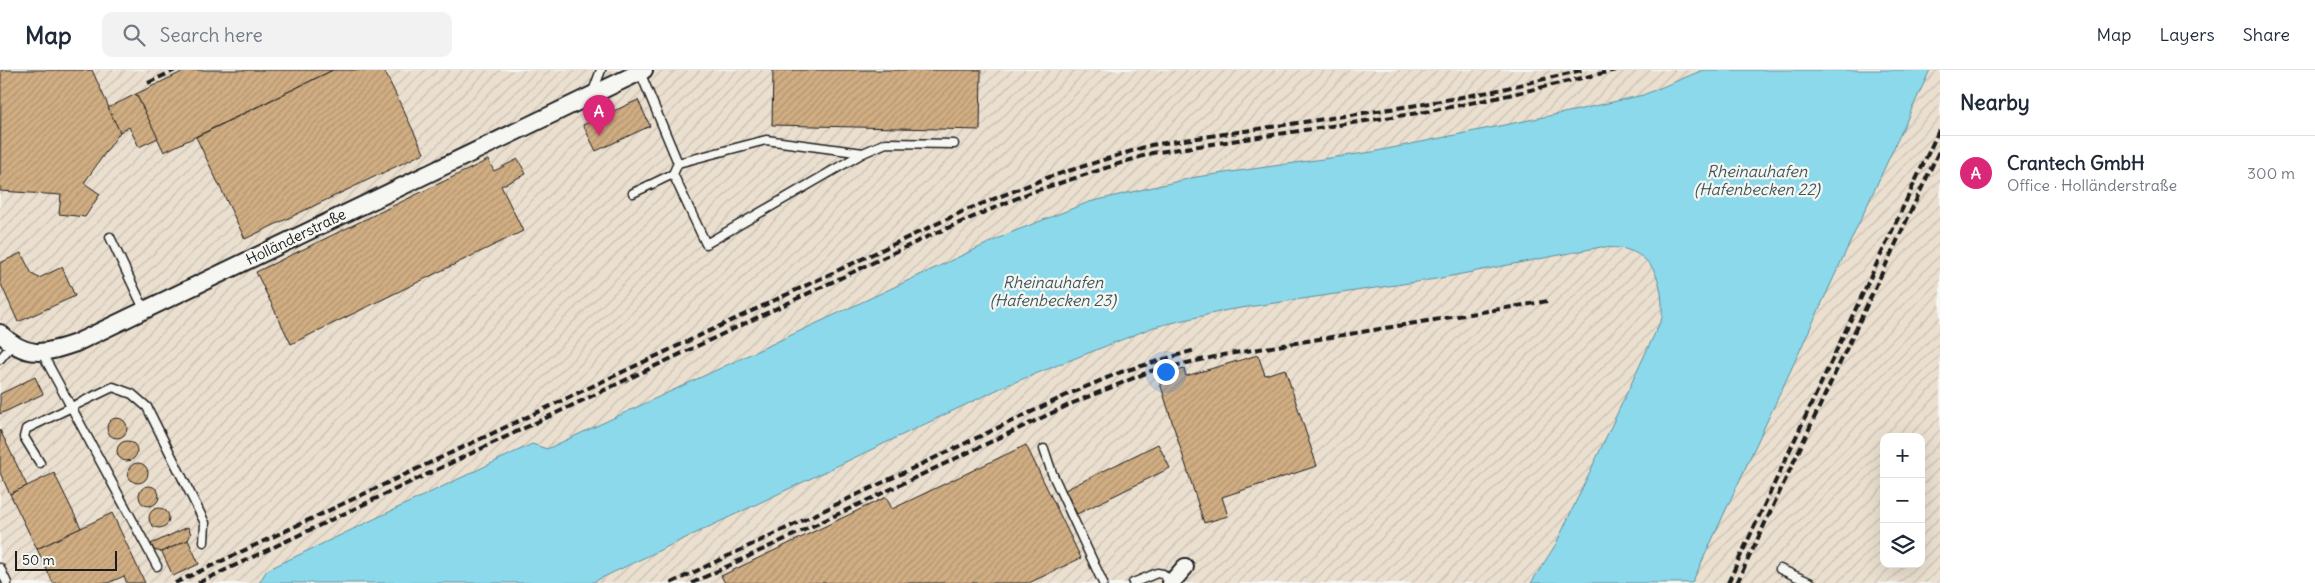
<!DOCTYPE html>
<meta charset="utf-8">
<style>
body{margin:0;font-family:Delius,sans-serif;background:#f2f2f3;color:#1f2937}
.controls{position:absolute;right:15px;bottom:15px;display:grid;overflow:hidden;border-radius:10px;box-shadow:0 5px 20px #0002}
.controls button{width:45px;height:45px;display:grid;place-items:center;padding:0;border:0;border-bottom:1px solid #e0e1e3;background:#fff;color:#1f2937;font:25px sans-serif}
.scale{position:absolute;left:15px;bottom:12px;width:102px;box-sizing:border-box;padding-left:5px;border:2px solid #1c1c1c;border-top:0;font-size:14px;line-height:18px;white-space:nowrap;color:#1c1c1c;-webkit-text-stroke:4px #f6f6f2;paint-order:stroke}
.you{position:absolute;left:1165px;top:301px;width:18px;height:18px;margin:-12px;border:4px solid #fff;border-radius:50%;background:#1a73e8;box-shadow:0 0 0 8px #1a73e833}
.badge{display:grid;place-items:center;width:32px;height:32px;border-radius:50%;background:#db2777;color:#fff;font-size:16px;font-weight:700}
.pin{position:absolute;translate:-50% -41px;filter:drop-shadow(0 1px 2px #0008)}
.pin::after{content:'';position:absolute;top:26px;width:18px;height:15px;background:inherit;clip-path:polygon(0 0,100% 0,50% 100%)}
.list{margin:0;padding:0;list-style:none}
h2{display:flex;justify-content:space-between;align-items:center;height:65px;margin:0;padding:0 20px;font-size:21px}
h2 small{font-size:16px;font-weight:400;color:#747a83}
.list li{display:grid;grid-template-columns:32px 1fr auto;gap:15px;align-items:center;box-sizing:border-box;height:75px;padding:0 20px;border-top:1px solid #e0e1e3}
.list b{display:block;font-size:19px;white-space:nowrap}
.list p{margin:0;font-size:16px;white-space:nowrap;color:#747a83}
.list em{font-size:16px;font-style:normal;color:#747a83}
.icon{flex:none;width:28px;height:28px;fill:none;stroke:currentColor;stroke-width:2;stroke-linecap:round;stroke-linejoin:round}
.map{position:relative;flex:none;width:1940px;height:513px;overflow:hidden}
header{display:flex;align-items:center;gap:30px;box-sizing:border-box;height:70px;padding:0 25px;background:#fff;border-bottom:1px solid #e0e1e3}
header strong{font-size:24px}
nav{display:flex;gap:28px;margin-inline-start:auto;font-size:18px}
.search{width:350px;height:45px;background:#f2f2f3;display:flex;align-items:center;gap:12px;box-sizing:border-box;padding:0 18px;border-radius:10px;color:#747a83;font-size:19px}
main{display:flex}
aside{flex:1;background:#fff}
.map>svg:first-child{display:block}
.industrial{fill:url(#industrial-furrows);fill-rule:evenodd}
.water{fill:#8cd9eb;stroke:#5f8d98}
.building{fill:url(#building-hatch);stroke:#1c1c1c}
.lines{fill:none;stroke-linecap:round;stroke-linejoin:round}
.lane-casing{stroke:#1c1c1c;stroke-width:11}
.street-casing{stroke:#1c1c1c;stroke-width:20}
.lane{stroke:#f6f6f2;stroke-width:8}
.street{stroke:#f6f6f2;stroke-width:16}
.rail{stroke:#1c1c1c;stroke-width:4;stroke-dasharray:8 4;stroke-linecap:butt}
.labels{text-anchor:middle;stroke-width:4.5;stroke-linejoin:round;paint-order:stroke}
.street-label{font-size:15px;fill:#1c1c1c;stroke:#f6f6f2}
.water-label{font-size:16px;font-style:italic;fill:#3e555a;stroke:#f6f6f2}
</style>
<header>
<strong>Map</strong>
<div class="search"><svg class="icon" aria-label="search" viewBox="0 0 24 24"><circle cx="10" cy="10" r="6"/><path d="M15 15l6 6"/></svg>Search here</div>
<nav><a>Map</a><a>Layers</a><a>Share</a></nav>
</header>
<main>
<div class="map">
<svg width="1940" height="513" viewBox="0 0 1940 513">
<defs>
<pattern id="industrial-furrows" width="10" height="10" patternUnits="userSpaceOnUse" patternTransform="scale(1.25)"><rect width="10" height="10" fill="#ebe0d0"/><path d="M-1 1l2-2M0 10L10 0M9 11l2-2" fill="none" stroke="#c9c0b2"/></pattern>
<pattern id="building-hatch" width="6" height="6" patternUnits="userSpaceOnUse" patternTransform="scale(1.25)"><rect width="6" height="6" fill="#d0ad82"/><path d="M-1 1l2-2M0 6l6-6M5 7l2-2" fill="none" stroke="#b29470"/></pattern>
</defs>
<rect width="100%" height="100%" fill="#f6f6f2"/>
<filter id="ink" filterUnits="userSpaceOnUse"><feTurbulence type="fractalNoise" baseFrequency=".02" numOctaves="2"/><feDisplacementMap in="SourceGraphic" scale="10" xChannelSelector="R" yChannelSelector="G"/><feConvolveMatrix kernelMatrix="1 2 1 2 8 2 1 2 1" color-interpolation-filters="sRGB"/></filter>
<g filter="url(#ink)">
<g class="industrial">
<polygon points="0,0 1703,0 1643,25 1573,41 1372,82 1196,107 547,379 532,375 267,500 259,513 0,513"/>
<path d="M1930,0H1940V513H1692ZM1884,367H1921V494H1884Z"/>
<polygon points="1601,177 1628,180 1649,191 1658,209 1662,226 1662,248 1556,474 1531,513 591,513 1005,316 1154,257 1228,240 1436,209"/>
</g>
<path class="water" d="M1703,0H1930L1692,513H1531L1556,474L1662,248C1663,220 1659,190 1628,180C1620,177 1609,178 1601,177L1436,209L1228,240L1154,257L1005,316L591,513H259L267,500L532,374L547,379L1010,163L1089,132L1196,107L1372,82L1573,41L1643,25Z"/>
<g class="building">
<polygon points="1,0 92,0 120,62 84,113 100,124 85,147 59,144 61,125 0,121"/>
<polygon points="186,0 333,0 164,82 136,24"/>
<polygon points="333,0 384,0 424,83 245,169 196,67"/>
<polygon points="773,0 981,0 980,60 772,55"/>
<polygon points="136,24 158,68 139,77 129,57 120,62 108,38"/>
<polygon points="638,30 650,56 596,81 583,55"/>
<polygon points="518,89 526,104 501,116 523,161 291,274 256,202 488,90 494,101"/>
<polygon points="21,183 32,204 39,208 62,197 75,226 18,252 0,212 0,193"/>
<polygon points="1258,285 1265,305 1285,299 1317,396 1222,427 1228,446 1204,453 1158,307 1184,299 1186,306"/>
<polygon points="35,307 43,324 0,344 0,324"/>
<circle cx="117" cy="358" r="10"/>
<polygon points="0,360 27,416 10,424 0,403"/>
<circle cx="127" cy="381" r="10"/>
<polygon points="1158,374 1170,398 1077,444 1065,420"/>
<polygon points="1026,375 1081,488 1029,513 725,513 721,506 886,427 892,439"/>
<circle cx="138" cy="403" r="10"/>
<polygon points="54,403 81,458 37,479 10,424"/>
<circle cx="149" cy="426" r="10"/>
<circle cx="159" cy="448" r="10"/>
<polygon points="112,443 145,513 127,513 124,506 108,513 53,513 37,479"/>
<polygon points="188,457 191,464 188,470 162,482 154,480 151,474"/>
<polygon points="188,470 199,494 173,506 162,482"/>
</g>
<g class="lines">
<g class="lane-casing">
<g id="lane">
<polyline points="592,24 601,0"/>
<polyline points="678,93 766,70 863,83"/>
<polyline points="673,104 706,174 863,83 886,73 954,74"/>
<polyline points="633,123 673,104 678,93 640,2"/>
<polyline points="110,167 144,239"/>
<polyline points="42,283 157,496"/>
<polyline points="0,289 12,275"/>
<polyline points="1044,379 1052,403 1103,513"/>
<polyline points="40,393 24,367 26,359 113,317 132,324 147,337 205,453 204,472"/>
<polyline points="0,498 7,513"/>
<polyline points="1780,499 1811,513"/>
<polyline points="1133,513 1157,503 1163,504 1171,513"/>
</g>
</g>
<g class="street-casing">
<g id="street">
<path d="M0,263C26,289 44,284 76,273L644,0"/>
<polyline points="1171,513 1185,497"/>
</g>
</g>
<use href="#lane" class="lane"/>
<use href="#street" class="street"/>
<g class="rail">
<polyline points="148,13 175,0"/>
<polyline points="175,513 966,140 1049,107 1151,75 1424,34 1494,21 1582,0"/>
<polyline points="198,513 929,166 1029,123 1152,83 1425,42 1496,28 1616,0"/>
<polyline points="671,513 1069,324 1121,302 1195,280"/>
<polyline points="692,513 1073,333 1151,301 1223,285 1548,231"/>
<polyline points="1728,513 1940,58"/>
<polyline points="1737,513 1940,79"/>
</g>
</g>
</g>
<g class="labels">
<g class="street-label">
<text transform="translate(296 167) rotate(-26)" y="5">Holländerstraße</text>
</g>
<g class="water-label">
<text x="1757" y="107">Rheinauhafen<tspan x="1757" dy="18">(Hafenbecken 22)</tspan></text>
<text x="1053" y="218">Rheinauhafen<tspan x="1053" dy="18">(Hafenbecken 23)</tspan></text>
</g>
</g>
</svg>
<div class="controls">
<button>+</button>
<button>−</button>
<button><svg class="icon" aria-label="layers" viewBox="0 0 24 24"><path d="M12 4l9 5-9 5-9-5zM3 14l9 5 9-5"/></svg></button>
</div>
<div class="scale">50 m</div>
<div class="you"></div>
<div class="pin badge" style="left:599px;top:66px">A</div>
</div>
<aside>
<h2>Nearby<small></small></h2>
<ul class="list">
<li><span class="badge">A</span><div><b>Crantech GmbH</b><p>Office · Holländerstraße</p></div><em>300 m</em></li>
</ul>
</aside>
</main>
